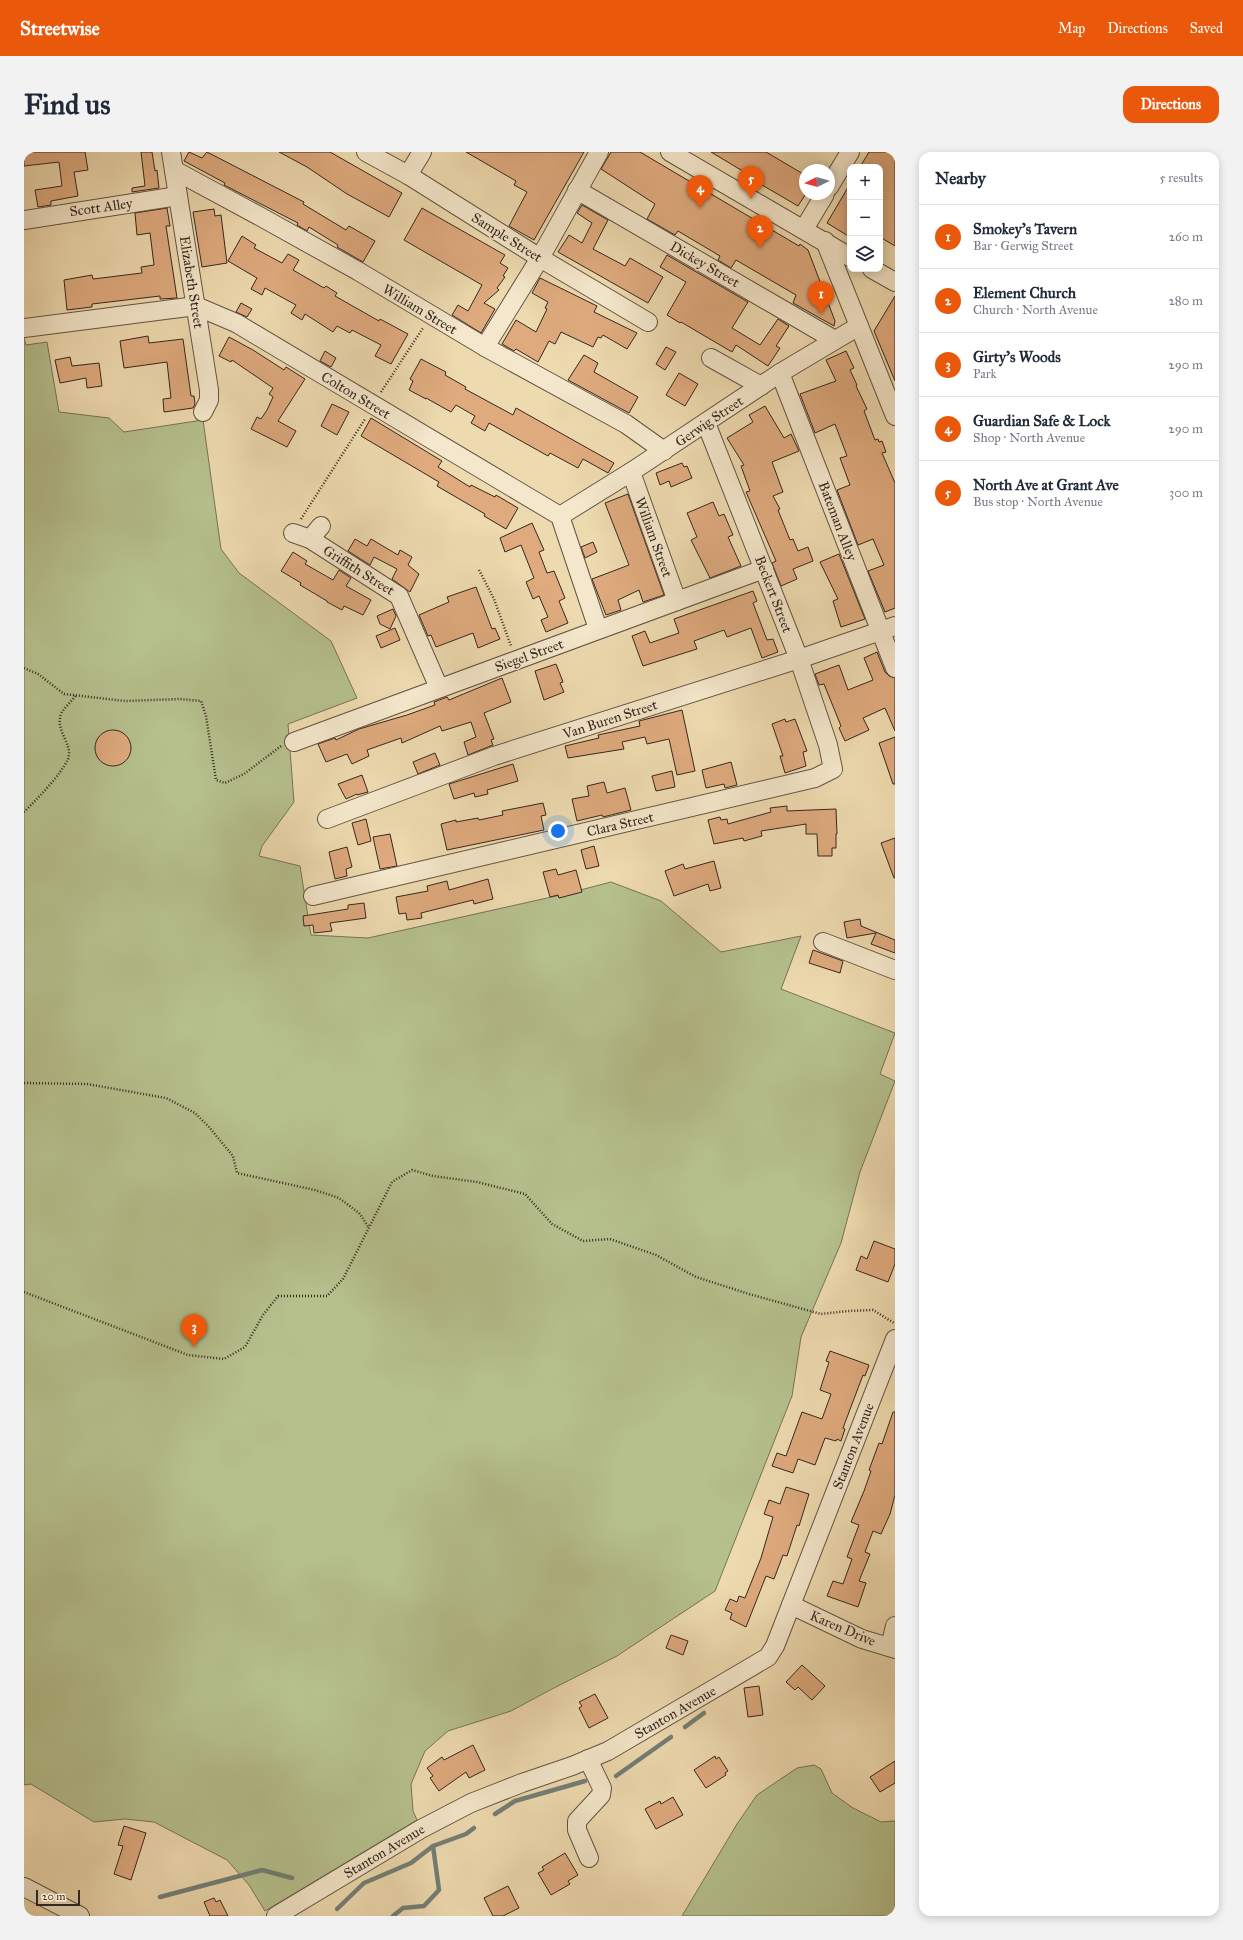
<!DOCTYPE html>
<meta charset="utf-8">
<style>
body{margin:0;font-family:"IM FELL Great Primer",serif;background:#f2f2f3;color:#1f2937}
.controls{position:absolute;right:12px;top:12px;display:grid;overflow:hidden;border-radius:8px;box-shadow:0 2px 10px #0003}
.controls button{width:36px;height:36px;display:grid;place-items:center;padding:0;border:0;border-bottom:1px solid #e0e1e3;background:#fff;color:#1f2937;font:20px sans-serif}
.compass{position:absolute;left:775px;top:12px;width:36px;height:36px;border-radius:50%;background:#fff;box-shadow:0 2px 10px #0003;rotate:265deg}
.scale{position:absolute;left:12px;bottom:10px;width:44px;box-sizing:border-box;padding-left:4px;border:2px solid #36271f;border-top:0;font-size:11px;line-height:14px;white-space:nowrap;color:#36271f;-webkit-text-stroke:3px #f4e7cb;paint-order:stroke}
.you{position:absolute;left:534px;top:679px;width:14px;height:14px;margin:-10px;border:3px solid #fff;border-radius:50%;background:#1a73e8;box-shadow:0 0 0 6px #1a73e833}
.badge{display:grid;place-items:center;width:26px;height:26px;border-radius:50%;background:#ea580c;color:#fff;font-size:13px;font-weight:700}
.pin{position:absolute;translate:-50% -33px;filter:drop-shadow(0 1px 2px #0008)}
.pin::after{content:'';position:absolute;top:21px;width:14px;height:12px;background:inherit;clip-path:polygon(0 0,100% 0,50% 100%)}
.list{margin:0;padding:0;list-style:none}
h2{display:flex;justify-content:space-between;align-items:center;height:52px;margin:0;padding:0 16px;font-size:17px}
h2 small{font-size:13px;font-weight:400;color:#747a83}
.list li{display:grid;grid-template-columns:26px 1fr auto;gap:12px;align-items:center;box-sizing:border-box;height:64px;padding:0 16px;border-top:1px solid #e0e1e3}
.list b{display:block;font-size:15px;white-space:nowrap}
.list p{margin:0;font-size:13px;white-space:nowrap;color:#747a83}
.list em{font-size:13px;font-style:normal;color:#747a83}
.icon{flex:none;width:22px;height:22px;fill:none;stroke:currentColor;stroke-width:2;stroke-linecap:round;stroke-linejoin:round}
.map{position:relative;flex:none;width:871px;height:1764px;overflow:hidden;border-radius:12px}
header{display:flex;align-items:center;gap:24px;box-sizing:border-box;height:56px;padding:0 20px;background:#ea580c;color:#fff}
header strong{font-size:19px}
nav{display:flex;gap:22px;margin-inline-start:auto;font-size:14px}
.intro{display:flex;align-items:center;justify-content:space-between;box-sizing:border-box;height:96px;padding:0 24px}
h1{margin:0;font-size:28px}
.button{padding:10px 18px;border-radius:12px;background:#ea580c;color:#fff;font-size:14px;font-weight:700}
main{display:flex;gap:24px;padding:0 24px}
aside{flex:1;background:#fff;border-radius:12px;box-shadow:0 2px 10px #0003}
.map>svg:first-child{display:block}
.green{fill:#b5c08d;stroke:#767456}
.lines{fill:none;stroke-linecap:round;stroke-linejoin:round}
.stream{stroke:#737f77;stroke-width:4.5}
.building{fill:#deaa7e;stroke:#36271f}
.minor-casing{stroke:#645443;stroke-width:20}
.path{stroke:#36271f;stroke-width:2.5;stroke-dasharray:1 2;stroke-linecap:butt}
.minor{stroke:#f4e7cb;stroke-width:18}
.labels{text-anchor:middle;stroke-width:3;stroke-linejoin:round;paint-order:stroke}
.street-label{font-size:14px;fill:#36271f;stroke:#f4e7cb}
</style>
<header>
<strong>Streetwise</strong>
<nav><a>Map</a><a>Directions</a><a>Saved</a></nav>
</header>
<div class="intro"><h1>Find us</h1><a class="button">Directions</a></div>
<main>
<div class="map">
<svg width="871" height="1764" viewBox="0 0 871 1764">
<rect width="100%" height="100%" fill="#eedaaf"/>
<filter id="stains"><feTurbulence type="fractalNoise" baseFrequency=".005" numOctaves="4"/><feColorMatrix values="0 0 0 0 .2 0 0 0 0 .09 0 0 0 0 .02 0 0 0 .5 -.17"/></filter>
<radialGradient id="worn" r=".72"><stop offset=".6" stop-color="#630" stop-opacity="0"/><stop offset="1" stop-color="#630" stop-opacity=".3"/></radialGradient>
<g class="green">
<polygon points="0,186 2,193 23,190 35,260 85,266 100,280 179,268 197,397 215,421 307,489 333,546 264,572 270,650 238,694 235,704 276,714 287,783 344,786 541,742 587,730 637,749 697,800 777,784 757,837 871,881 856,922 871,929 836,1020 817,1091 777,1185 768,1244 691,1439 593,1504 528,1537 487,1559 424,1579 401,1599 387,1632 389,1659 393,1668 241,1759 225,1733 203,1708 130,1670 101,1667 70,1670 7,1632 0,1633"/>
<polygon points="790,1613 797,1617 808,1641 829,1656 857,1670 871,1669 871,1764 658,1764 713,1672 733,1643 773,1616"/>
</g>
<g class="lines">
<g class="stream">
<polyline points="661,1575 680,1561"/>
<polyline points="592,1624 647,1585"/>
<polyline points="471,1662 491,1649 561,1629"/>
<polyline points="136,1745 238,1718 268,1726"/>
<polyline points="313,1757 340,1731 387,1711 409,1694 442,1682 450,1676"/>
<polyline points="369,1764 379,1756 400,1754 415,1738 409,1694"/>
</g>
</g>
<g class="building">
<polygon points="0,0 61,0 64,18 50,20 54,44 27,49 27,53 14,55 11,38 38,34 35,10 0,14"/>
<polygon points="117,0 128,0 131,19 133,18 135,36 108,40 108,36 121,34"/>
<polygon points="165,0 178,6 183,0 280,50 279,52 322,78 325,74 351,89 339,110 313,95 314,93 285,75 283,79 273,73 274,71 200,33 201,31 160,9"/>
<polygon points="255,0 306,0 378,41 365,65 323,42 283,15"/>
<polygon points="442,0 560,0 510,88 485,74 503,40 490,33 492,29"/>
<polygon points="587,0 616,0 775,94 776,92 784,98 811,169 810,174 769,151 772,143 712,108 707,116 694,108 696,104 654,79 651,83 623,67 631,52 577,17"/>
<polygon points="687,0 742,0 781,23 781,43 774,54 721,23 722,21"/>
<polygon points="845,0 871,0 871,94 856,85 856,15 836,15"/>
<polygon points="826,32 826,85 803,71"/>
<polygon points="558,53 584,68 569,97 601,114 606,106 639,125 624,151 534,100 545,83 558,91 568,71 553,61"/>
<polygon points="143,56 146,74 142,74 153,146 136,147 136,144 68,152 68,155 43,158 40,128 68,123 69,127 118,121 117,115 130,113 126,81 113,83 111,61"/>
<polygon points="398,56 481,103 476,111 484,116 479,124 481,125 473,136 475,138 460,151 471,157 457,181 428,163 434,153 444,159 458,133 380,88"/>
<polygon points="190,57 191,64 197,63 203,111 178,115 169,60"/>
<polygon points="218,84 232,93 230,96 258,111 264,102 275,108 269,118 300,136 302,134 313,141 311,144 355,169 356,167 384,182 367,212 351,204 357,193 328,178 326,181 313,174 309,180 281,162 278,168 267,161 272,153 241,136 238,143 227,137 233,126 204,109"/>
<polygon points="643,103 724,150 708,176 736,193 754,167 765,174 752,194 756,196 744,214 712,193 708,200 657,170 656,171 643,163 662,130 636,115"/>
<polygon points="516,126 573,154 570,160 613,181 603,197 579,183 577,186 574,185 569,195 537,180 531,192 525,189 514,210 492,197 490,199 478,192 492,168 512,180 523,157 521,156 524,150 508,141"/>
<polygon points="871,144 871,229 850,179"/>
<polygon points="217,151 228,157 223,165 212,160"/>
<polygon points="124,184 125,191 159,187 167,244 170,244 171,252 169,256 140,260 139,247 147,246 143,210 100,216 96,189"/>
<polygon points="205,185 229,198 260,218 262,215 281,227 254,269 272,279 263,295 227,277 233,265 237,267 243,258 249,245 245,242 249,236 208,208 207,210 195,204"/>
<polygon points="642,195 652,200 641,218 632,212"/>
<polygon points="301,199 312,206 307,215 296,209"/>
<polygon points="822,199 830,216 826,218 833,233 832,234 843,257 840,259 851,288 854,287 855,290 858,289 862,300 858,301 871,331 871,456 861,460 844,419 860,413 849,387 834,393 813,338 826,333 816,306 823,304 811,272 791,281 776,242 812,229 802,208"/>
<polygon points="560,203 574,211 570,220 614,245 605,261 544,228"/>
<polygon points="46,205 48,214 75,211 78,234 63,236 62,226 36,231 31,208"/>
<polygon points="397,207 422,220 421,223 442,235 441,237 489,263 492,256 590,311 584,321 559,307 554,316 526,301 524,304 465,271 461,279 447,271 451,264 432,253 427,260 402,246 402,247 385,238 389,229 386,227"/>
<polygon points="655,221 674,232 661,254 642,243"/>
<polygon points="308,252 325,260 313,283 297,274"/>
<polygon points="741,254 760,286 767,282 775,299 748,310 759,340 749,344 756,357 754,358 766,388 769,387 774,399 784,395 789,409 769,417 773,427 757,434 748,411 752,409 722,340 726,339 717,314 720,313 703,286 729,270 725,263"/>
<polygon points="347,266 418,309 414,315 446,335 447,333 471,345 472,343 494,356 482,377 460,364 461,362 413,334 415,330 337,284"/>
<polygon points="658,311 660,315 663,314 668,326 647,335 645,329 636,333 632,321"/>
<polygon points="604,342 640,443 619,450 615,438 594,448 597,458 582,463 568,427 605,413 581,351"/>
<polygon points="689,350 695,364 700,362 709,383 704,385 717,414 686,426 667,388 673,385 663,361"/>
<polygon points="508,371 520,398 515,400 523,421 530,419 541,446 535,449 544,471 522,480 517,468 524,465 515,444 509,447 502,430 510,426 497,393 481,400 476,386"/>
<polygon points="331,387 343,394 347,387 374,403 376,398 388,405 384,413 395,422 386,440 368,427 373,417 350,405 346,413 324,399"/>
<polygon points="569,390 573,400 561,406 557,395"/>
<polygon points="269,400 283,409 281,412 309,428 315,418 327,426 322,434 347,448 339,463 320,454 318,458 303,450 303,449 276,433 277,431 257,419"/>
<polygon points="815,402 841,467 817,475 809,449 814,447 796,410"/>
<polygon points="452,435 468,477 471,476 476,487 454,496 449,481 412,495 407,483 404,484 395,463 425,450 423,445"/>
<polygon points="729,439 733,449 729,451 743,488 749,487 754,500 738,506 727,476 703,485 700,478 670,489 673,497 619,514 608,484 621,479 626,491 655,481 650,467"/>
<polygon points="369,457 372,464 366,477 356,472 353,464"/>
<polygon points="371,476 376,488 357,496 352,484"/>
<polygon points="853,500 861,520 865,524 871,526 871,579 861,556 839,566 845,578 821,589 815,576 817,574 800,532 795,533 791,522 815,513 824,538 849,528 840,506"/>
<polygon points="532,512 539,530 536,531 540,540 520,548 511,519"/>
<polygon points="478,526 487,550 460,561 470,587 467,588 469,593 444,603 440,590 452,585 447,570 418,579 416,574 378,591 377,586 343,598 345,604 328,612 323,602 302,610 294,592 311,586 312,588 335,577 383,563 411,553 410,550 423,545 425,548"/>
<polygon points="658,558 671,619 653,623 645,587 623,592 621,585 598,590 600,597 544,606 541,594 575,586 574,583 616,574 615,569"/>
<polygon points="761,567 762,570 771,567 783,599 779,600 782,614 761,621 756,604 759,604 748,572"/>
<circle cx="89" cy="596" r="18"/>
<polygon points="871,585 871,632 869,632 855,591"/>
<polygon points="411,601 416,613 394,622 389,610"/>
<polygon points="707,610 713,633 701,636 700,632 682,636 678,618"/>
<polygon points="489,612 494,629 463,638 464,642 451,645 450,641 430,647 425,632"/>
<polygon points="648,619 651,635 632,639 628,624"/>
<polygon points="338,623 344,640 333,643 333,642 322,647 314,632"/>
<polygon points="580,630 583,641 601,636 607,658 579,665 578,663 553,669 548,647 565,644 563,634"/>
<polygon points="519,651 522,663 517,664 520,678 423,698 417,672 432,668 432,670 454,666 455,668 479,663 478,659"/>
<polygon points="763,654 763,659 812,657 813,682 812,682 812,696 808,696 808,704 794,704 793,682 782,682 782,672 737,679 738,684 720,689 719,686 690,692 684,668 696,665 697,668 703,667 704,672 747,660 746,656"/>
<polygon points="342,667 347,689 334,693 328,671"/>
<polygon points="366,682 373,714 356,717 349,685"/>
<polygon points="871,686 871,726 870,726 857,691"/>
<polygon points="570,694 575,714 562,717 557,698"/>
<polygon points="323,695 328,715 322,717 323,724 311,727 305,700"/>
<polygon points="690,709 697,736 686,739 684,732 650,744 641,719 659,712 661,717"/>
<polygon points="532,717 534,723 552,718 558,740 535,746 534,743 526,745 519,720"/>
<polygon points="464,727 469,747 450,752 449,748 397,761 398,766 383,768 382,761 375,762 372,745 404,739 403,734 423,729 425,738"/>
<polygon points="340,751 342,766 306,771 308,779 290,781 289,773 280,774 279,764 324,757 324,753"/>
<polygon points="836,767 837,774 871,788 871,801 847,792 852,781 823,786 820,770"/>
<polygon points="789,798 819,809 816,821 785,811"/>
<polygon points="850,1089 871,1097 871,1112 864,1130 832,1118 837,1104 843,1107"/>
<polygon points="806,1199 845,1213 841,1224 839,1223 819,1276 821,1277 817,1289 813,1287 812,1289 801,1286 791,1313 774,1307 769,1321 748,1314 753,1301 762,1304 778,1260 798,1267 807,1242 796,1238 805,1210 802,1209"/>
<polygon points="869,1260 871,1260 871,1343 866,1362 857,1382 849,1379 841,1400 846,1402 835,1429 842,1431 834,1455 803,1444 809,1429 819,1432 828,1407 823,1405 835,1373 827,1370 840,1339 847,1319 845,1318 855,1291 858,1292"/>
<polygon points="762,1335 785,1342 775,1374 773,1373 763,1404 759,1403 750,1427 742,1424 722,1475 706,1467 708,1461 701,1458 706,1447 713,1450 715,1444 721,1446 737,1406 749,1365 740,1362 745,1348 756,1352"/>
<polygon points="647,1483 664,1489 659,1503 642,1496"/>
<polygon points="778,1513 801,1534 788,1548 774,1535 771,1538 762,1530"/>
<polygon points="735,1534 739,1563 724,1565 720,1536"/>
<polygon points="571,1542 584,1566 565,1576 555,1556 558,1554 555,1550"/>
<polygon points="449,1593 461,1618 445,1626 442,1620 415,1639 406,1626 409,1624 403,1616 418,1605 420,1608"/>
<polygon points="691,1604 692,1607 695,1605 704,1619 701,1621 702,1623 682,1636 670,1618"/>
<polygon points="871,1609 871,1631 856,1640 846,1625"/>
<polygon points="649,1645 659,1663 632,1677 621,1657 636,1649 637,1652"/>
<polygon points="100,1674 122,1681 107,1728 90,1722 99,1694 94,1693"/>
<polygon points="541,1701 554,1723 544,1729 546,1732 527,1743 514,1721 520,1718 518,1715"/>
<polygon points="484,1734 495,1756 479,1764 469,1764 460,1746"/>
<polygon points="190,1746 192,1750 196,1748 204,1764 186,1764 180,1750"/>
</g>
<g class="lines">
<g class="minor-casing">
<g id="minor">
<polyline points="147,0 185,238 185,248 179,260"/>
<polyline points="342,0 384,23 516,106 624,170"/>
<polyline points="646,0 826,105"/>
<polyline points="150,18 237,65 334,119 461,195 602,272 640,299"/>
<polyline points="384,23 398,0"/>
<polyline points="805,35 826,0"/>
<polyline points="553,38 809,187"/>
<polyline points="0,68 154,44"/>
<polyline points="780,77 801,42"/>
<polyline points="801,89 871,264"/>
<polyline points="848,117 871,130"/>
<polyline points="0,176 172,154 212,171 536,364 574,477"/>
<polyline points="461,195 516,106 575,0"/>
<polyline points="687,206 737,234"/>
<polyline points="756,221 871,516"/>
<polyline points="607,320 653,449"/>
<polyline points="536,364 607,320 756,221 835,174"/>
<polyline points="269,381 286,387 375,444 415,536"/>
<polyline points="286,387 297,374"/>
<polyline points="270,590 740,417"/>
<polyline points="303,667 470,604 775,507 871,474"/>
<polyline points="289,744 791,626 809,617 804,593 775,507 682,271"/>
<polyline points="799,790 871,818"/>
<polyline points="767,1453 838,1487 871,1497"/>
<polyline points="866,1495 871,1474"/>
<polyline points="564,1607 578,1636 577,1643 553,1669 553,1678 565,1706"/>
<polyline points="0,1735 56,1764"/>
<polyline points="252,1764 397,1677 447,1651 498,1631 548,1614 584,1599 744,1505 751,1494 871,1187"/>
</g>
</g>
<g class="path">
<polyline points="357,240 399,176"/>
<polyline points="277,367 341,267"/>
<polyline points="455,418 470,447 487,494"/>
<polyline points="0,516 14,522 40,542 101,549 156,547 177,549 182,564 192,628 201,631 220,622 257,594"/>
<path d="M0,660C12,648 37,623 44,607C50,592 29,578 38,560C42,554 48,549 52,543"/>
<polyline points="0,931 63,932 142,946 171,961 185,975 209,1004 213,1021 291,1038 315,1046 335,1061 345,1076"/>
<polyline points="0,1140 164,1203 200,1207 221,1195 239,1163 254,1144 303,1144 319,1127 368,1030 388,1018 409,1024 453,1030 501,1042 528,1072 559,1089 586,1087 632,1103 672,1125 725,1142 797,1162 824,1159 849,1158 870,1171"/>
</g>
<use href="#minor" class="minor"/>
</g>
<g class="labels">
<g class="street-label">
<text transform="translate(77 55) rotate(-8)" y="5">Scott Alley</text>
<text transform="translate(483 85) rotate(32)" y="5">Sample Street</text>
<text transform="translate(681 112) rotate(30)" y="5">Dickey Street</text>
<text transform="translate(168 130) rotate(81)" y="5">Elizabeth Street</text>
<text transform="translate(396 157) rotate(31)" y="5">William Street</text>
<text transform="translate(332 243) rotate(31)" y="5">Colton Street</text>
<text transform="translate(685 269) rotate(-34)" y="5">Gerwig Street</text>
<text transform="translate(814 369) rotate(69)" y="5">Bateman Alley</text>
<text transform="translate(630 385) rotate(70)" y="5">William Street</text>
<text transform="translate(335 418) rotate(32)" y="5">Griffith Street</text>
<text transform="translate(750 442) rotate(69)" y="5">Beckert Street</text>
<text transform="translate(505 503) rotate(-20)" y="5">Siegel Street</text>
<text transform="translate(586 567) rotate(-18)" y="5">Van Buren Street</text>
<text transform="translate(596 672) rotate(-13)" y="5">Clara Street</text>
<text transform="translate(829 1294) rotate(-69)" y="5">Stanton Avenue</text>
<text transform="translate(819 1476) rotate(23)" y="5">Karen Drive</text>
<text transform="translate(651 1560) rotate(-30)" y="5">Stanton Avenue</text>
<text transform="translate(360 1699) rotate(-31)" y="5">Stanton Avenue</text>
</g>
</g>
<rect width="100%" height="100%" filter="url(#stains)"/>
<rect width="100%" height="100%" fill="url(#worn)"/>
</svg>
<div class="controls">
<button>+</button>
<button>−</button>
<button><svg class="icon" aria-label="layers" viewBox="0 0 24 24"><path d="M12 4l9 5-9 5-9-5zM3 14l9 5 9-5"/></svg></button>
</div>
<svg class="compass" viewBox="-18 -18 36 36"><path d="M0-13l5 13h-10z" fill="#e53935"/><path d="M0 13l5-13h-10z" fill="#747a83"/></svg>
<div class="scale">20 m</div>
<div class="you"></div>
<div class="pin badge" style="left:797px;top:162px">1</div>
<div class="pin badge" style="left:736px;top:96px">2</div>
<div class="pin badge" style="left:170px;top:1195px">3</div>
<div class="pin badge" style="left:676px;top:56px">4</div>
<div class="pin badge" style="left:727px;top:47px">5</div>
</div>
<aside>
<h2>Nearby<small>5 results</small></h2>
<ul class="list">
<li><span class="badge">1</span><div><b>Smokey's Tavern</b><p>Bar · Gerwig Street</p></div><em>260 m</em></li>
<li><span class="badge">2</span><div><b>Element Church</b><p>Church · North Avenue</p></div><em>280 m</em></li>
<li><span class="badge">3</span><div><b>Girty's Woods</b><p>Park</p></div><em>290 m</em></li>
<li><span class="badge">4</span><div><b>Guardian Safe &amp; Lock</b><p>Shop · North Avenue</p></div><em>290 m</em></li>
<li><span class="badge">5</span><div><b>North Ave at Grant Ave</b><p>Bus stop · North Avenue</p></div><em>300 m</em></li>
</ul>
</aside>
</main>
